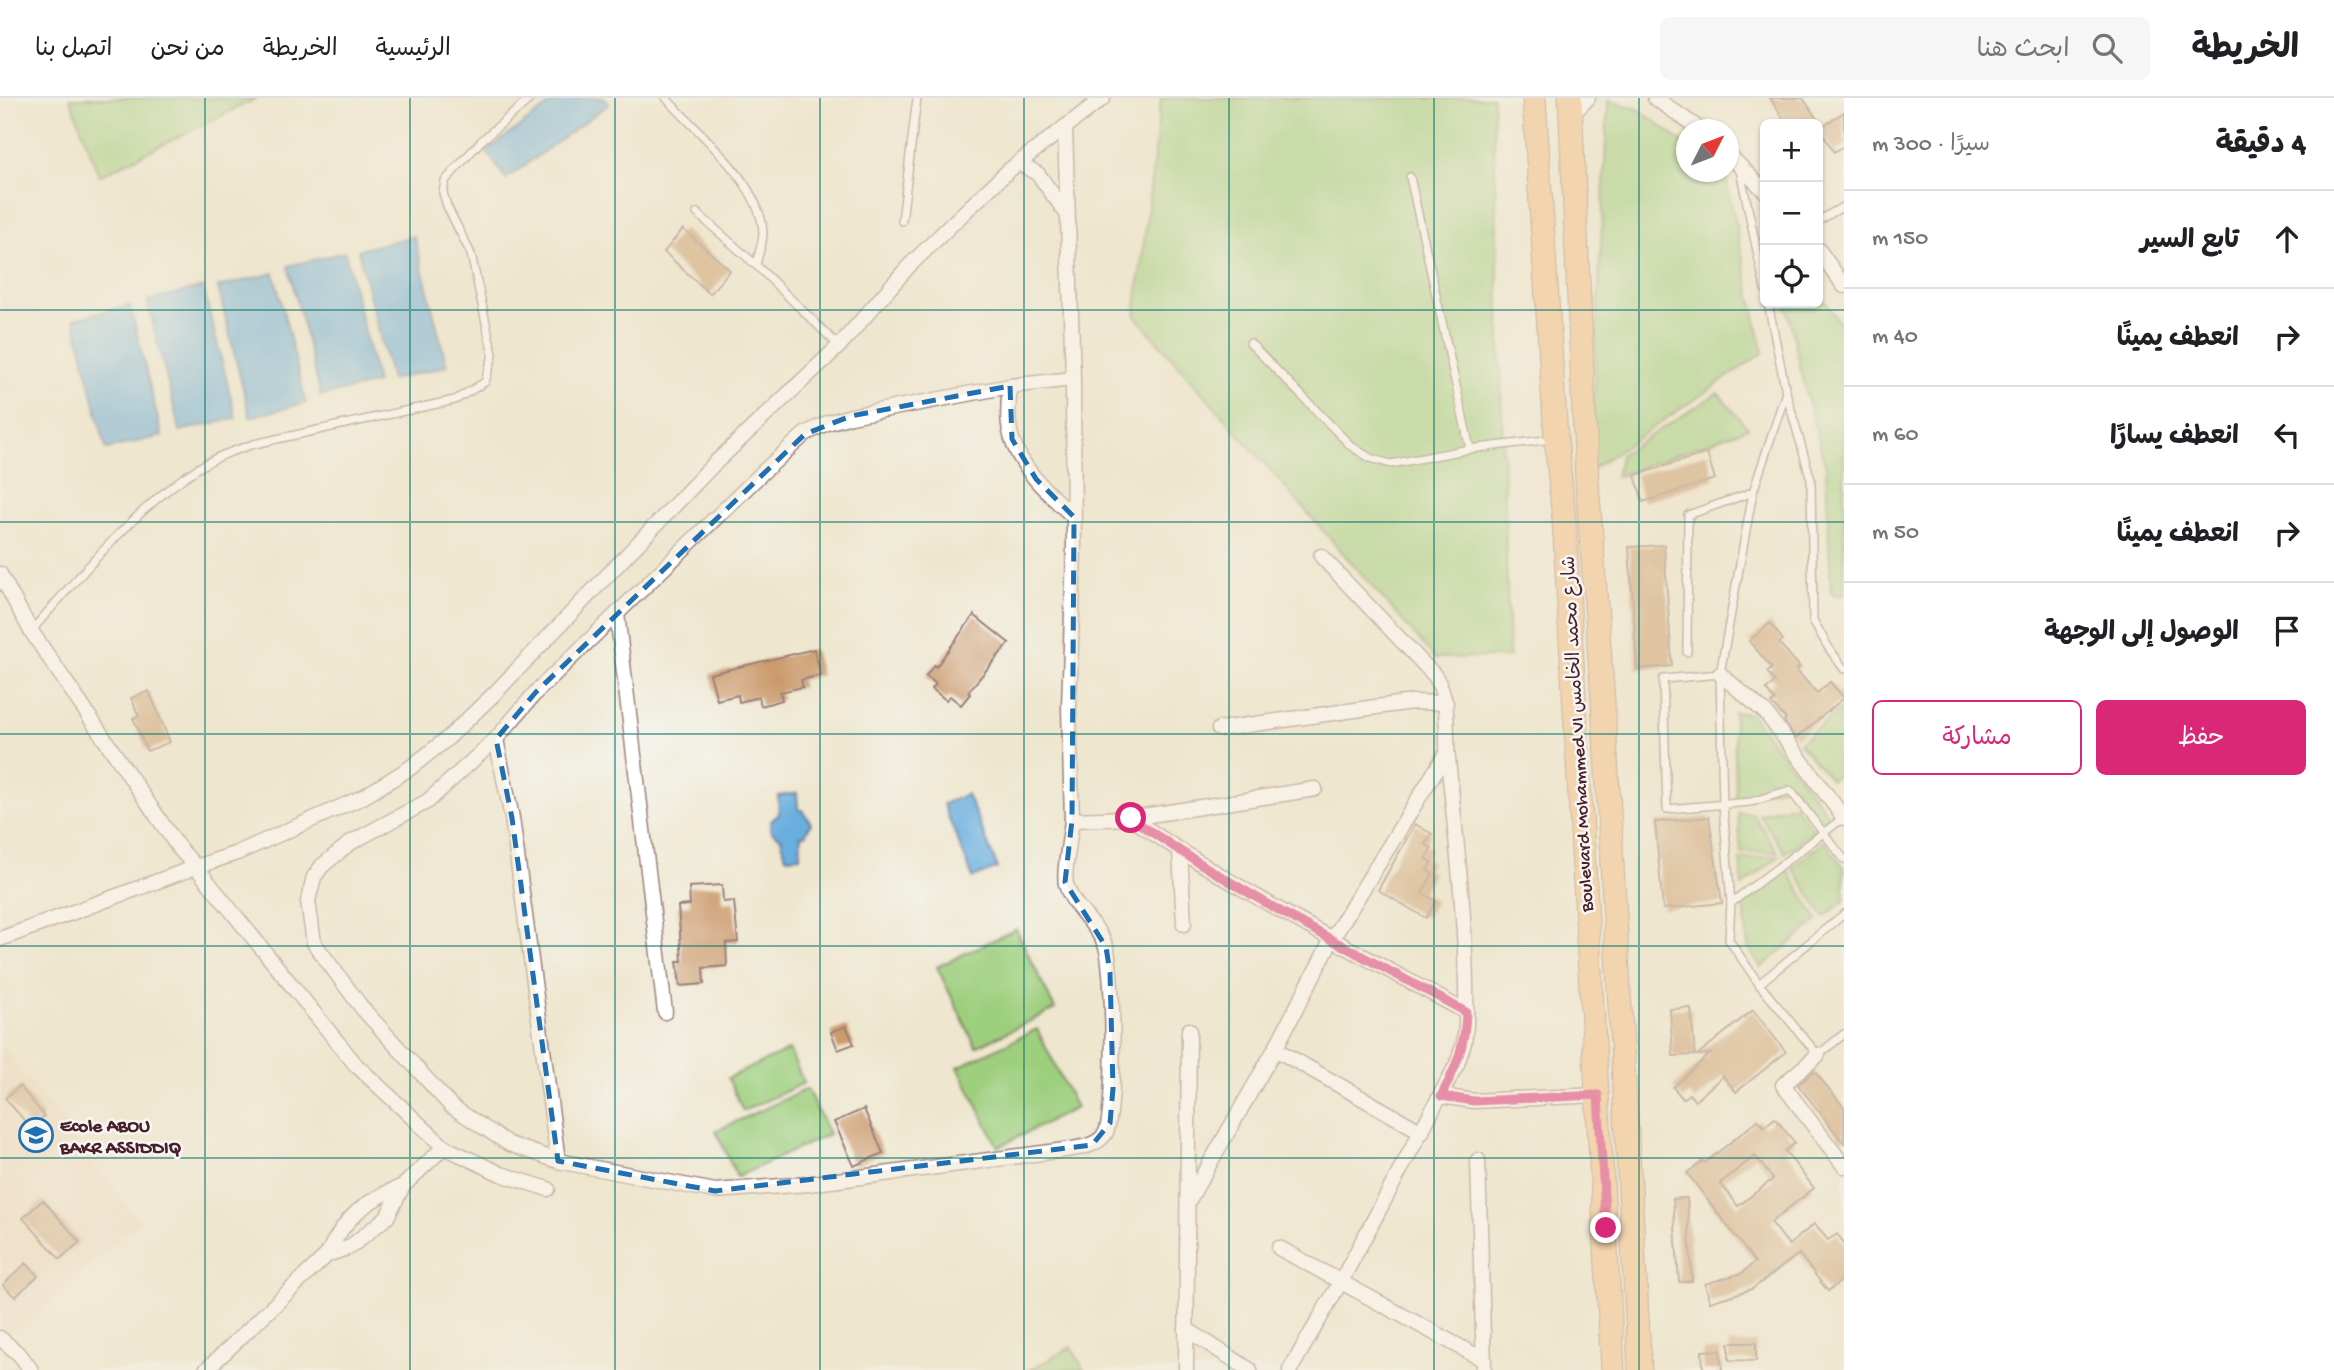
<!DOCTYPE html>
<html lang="ar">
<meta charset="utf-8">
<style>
body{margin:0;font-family:"Gochi Hand","Playpen Sans Arabic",sans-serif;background:#f6f6f6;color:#202124;direction:rtl}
.controls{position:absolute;right:21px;top:21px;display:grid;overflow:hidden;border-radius:10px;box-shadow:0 2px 5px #0004}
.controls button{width:63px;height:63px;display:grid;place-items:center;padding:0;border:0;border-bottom:2px solid #e0e0e0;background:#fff;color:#202124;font:35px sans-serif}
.compass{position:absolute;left:1676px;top:21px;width:63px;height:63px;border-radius:50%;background:#fff;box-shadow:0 2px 5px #0004;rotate:48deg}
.stop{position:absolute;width:21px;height:21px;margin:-16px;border:5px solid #db2777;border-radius:50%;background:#fff}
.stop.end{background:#db2777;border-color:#fff;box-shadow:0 2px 7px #0008}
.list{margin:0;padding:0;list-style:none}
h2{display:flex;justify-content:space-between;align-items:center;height:91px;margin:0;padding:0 28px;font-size:30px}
h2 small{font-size:23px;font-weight:400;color:#757577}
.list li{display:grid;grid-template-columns:46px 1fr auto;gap:21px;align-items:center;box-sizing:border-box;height:98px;padding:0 28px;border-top:2px solid #e0e0e0}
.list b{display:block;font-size:26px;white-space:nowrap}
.list em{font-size:23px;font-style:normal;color:#757577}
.actions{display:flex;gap:14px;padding:21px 28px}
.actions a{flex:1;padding:16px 0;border:2px solid #db2777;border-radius:10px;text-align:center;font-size:24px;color:#db2777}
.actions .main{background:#db2777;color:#fff}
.icon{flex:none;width:38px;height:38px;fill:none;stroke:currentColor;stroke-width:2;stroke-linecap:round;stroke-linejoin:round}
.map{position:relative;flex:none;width:1844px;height:1272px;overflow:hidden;direction:ltr}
header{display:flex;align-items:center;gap:42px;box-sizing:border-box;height:98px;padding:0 35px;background:#fff;border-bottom:2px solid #e0e0e0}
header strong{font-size:33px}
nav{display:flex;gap:38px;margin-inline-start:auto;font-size:24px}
.search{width:490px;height:63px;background:#f6f6f6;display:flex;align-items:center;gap:18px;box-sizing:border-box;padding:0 24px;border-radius:10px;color:#757577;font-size:26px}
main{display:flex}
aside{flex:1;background:#fff}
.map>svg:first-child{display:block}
.built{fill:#efd6bc}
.green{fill:#9ecf7e;stroke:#747754;stroke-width:2}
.water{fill:#68aede;stroke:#596684;stroke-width:2}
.building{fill:#cc9b6d;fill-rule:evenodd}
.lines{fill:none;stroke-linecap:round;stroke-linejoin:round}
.service-casing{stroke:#9c827c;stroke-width:10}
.minor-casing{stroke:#9c827c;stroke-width:17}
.primary-casing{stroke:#9c827c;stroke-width:25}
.service{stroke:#fff;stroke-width:7}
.minor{stroke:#fff;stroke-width:14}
.primary{stroke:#f6be87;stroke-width:23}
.route{stroke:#db2777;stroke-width:9}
.marked{fill:none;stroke:#1f6fb2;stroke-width:5;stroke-dasharray:14 9;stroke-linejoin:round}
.grid{fill:none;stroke:#0f766e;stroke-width:2;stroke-opacity:0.55}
.labels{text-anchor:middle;stroke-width:5;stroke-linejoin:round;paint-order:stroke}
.street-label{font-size:19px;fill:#4a1f2b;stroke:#f6f6f2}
.poi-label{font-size:19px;font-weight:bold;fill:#4a1f2b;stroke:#f6f6f2;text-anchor:start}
</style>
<header>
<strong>الخريطة</strong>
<div class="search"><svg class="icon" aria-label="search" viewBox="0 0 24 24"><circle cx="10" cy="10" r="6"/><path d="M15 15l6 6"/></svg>ابحث هنا</div>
<nav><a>الرئيسية</a><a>الخريطة</a><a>من نحن</a><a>اتصل بنا</a></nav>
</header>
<main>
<aside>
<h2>4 دقيقة<small>سيرًا · 300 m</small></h2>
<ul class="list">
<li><svg class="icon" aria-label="ahead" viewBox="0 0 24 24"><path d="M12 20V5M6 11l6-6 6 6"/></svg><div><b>تابع السير</b></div><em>150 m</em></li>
<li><svg class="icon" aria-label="right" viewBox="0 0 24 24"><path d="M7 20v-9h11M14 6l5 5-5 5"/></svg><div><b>انعطف يمينًا</b></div><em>40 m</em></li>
<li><svg class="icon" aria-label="left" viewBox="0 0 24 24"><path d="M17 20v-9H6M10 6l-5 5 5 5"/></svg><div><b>انعطف يسارًا</b></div><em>60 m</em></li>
<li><svg class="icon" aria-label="right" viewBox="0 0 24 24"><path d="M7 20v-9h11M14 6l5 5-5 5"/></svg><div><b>انعطف يمينًا</b></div><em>50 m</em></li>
<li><svg class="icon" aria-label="arrive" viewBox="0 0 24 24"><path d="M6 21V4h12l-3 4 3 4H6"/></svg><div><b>الوصول إلى الوجهة</b></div></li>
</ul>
<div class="actions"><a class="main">حفظ</a><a>مشاركة</a></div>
</aside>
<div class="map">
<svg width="1844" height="1272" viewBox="0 0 1844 1272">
<rect width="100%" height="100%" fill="#f6f6f2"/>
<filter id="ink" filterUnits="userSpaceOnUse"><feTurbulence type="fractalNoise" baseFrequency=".0143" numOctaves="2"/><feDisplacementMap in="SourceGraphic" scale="14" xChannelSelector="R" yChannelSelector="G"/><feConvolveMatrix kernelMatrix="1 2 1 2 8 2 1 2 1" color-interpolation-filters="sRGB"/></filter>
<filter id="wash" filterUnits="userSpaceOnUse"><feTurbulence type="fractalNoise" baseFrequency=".00686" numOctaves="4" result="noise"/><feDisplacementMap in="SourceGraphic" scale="28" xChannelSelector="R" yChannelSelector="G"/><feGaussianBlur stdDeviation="1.57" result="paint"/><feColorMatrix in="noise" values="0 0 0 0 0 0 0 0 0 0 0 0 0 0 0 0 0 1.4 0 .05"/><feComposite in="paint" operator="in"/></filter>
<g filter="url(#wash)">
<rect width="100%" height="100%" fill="#eee6ce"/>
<polygon class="built" points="3,948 140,1123 14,1235 0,1229 0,950"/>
<g class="green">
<polygon points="70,0 257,0 99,78"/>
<polygon points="1161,0 1493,0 1509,559 1435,560 1135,218"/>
<polygon points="1608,3 1638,11 1686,47 1686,74 1721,74 1725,76 1763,255 1590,372"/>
<polygon points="1818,192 1844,232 1844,498 1831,496 1826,370 1807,299 1786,205 1818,205"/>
<polygon points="1718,295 1748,330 1616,379 1620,357"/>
<polygon points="1844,608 1844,671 1831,682 1799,645"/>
<polygon points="1734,614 1751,616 1831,720 1823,726 1791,686 1736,702"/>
<polygon points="1795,707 1814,733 1785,755 1759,716"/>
<polygon points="1738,715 1752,715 1778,754 1741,755"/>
<polygon points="1824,743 1844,769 1844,803 1824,819 1792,769"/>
<polygon points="1780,758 1742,788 1740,761"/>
<polygon points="1788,773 1818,822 1761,870 1748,848 1744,806"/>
<polygon points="1016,831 1055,911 976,949 937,869"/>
<polygon points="1037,931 1076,1010 998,1049 958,969"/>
<polygon points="789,952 804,985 743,1013 728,980"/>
<polygon points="807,991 829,1036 737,1079 716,1033"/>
<polygon points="1071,1249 1084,1272 1030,1272"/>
</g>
<g class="water">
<polygon points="559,0 605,0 609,6 506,81 486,53"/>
<polygon points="414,138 447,268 391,282 358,152"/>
<polygon points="345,154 377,285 321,298 288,168"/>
<polygon points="274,175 306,305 250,319 218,189"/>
<polygon points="203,189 236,320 180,333 147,203"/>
<polygon points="130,207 162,338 106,351 74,221"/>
<polygon points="797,695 798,711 803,713 811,725 805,737 801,737 800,758 786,759 781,740 771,733 770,724 779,716 778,698"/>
<polygon points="967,696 998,770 973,780 943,706"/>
</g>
<g id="blocks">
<g class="building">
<polygon points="1770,0 1803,0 1820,26 1787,26"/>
<polygon points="1844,14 1844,48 1834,54 1819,30"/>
<polygon points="683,131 730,172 710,196 664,154"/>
<polygon points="1707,355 1715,381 1643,404 1635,377"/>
<polygon points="1664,447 1672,568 1637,571 1629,449"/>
<polygon points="974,517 1009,545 968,594 970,596 961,607 950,598 946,602 932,591 936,586 926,578 934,567 936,569"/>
<polygon points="1770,525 1783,542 1779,545 1800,569 1796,572 1817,595 1830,584 1844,600 1796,640 1784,623 1786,621 1771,605 1775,602 1766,592 1775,584 1767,574 1772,570 1749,543"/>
<polygon points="814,551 821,577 801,582 803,589 780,594 782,602 761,608 759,599 739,604 738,597 717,602 710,576"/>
<polygon points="149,593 170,644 147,653 133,620 139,618 131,600"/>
<polygon points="1709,719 1722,805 1663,811 1655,724"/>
<polygon points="1415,726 1432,736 1425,746 1432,750 1426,760 1432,764 1427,772 1433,776 1422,795 1436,803 1426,820 1378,792"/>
<polygon points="722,787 723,804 734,803 738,844 726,845 727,868 703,870 704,886 680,888 677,863 682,863 678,808 690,807 689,789"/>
<polygon points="1691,910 1695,957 1673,958 1670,911"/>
<polygon points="1753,912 1786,954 1736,994 1723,978 1695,1003 1689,996 1683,1001 1673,989 1710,956 1697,957"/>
<polygon points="846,928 854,946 838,952 831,934"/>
<polygon points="1814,973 1844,1009 1844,1045 1798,987"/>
<polygon points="20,988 44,1018 30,1029 5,1000"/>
<polygon points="864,1011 883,1055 854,1068 834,1024"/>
<path d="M1775,1020L1795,1045L1785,1053L1814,1090L1771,1124L1789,1147L1814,1126L1828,1142L1837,1136L1844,1145V1181L1828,1193L1799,1156L1752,1191L1710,1204L1705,1186L1742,1175L1755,1164L1687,1075L1703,1063L1705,1065L1758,1022L1764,1029ZM1755,1058L1773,1081L1738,1108L1720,1085Z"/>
<polygon points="1687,1100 1692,1183 1679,1184 1673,1101"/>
<polygon points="43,1102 80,1144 60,1161 23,1120"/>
<polygon points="26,1165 38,1178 15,1199 3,1187"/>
<polygon points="1729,1245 1756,1245 1756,1263 1729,1262"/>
<polygon points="1720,1252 1722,1272 1703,1272 1702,1253"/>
</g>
</g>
</g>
<g filter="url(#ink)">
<use href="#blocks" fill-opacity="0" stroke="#9c827c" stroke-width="2"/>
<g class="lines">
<g class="service-casing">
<g id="service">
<path d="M666,0C697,34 762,86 763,135C763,145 758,157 756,167"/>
<polyline points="1740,72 1765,191"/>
<polyline points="1410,79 1470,351"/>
<polyline points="697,115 756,167 839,248"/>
<polyline points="902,123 917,0"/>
<polyline points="1818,123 1844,108"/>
<polyline points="1768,205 1786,294 1811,382 1813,522 1828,549 1844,571"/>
<polyline points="1250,245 1351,348 1370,360 1391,366 1470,351 1553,341"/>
<polyline points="1786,294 1753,394 1720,576 1723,707 1731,805 1729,842 1759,886 1818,957 1844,936"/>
<path d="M31,533C80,478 138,407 200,369C217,358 236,352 254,346L455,302L485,284L493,257L471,156L447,108L443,95L445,83L481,43L531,0"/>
<polyline points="1687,554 1688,417 1753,394"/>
<polyline points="1720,576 1663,581 1667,711 1751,704 1790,692 1844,761"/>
<polyline points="1731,805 1843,720"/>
<polyline points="1759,886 1844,816"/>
</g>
</g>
<g class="minor-casing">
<g id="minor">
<polyline points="1655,0 1701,32"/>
<polyline points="1571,17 1588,0"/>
<polyline points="1065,29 1073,281 1074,453 1069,610 1072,722 1131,720 1315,691"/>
<polyline points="1728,56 1765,93"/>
<polyline points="1019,65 1038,76 1067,116"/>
<polyline points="1818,151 1844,188"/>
<path d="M1073,281L1010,288C1009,301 1007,314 1009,327C1013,364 1047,395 1074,419"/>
<path d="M1010,288L851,318L827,325L805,336L763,374L536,594L496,641L428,703L350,745L322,768L314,779L308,803L314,845L362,910L451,1008L509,1046L558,1063L715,1093L808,1086L1072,1051C1084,1049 1097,1047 1105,1036C1116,1018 1114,872 1106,849C1098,826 1072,810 1066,786C1063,777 1071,734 1072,722"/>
<polyline points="0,476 31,533 178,749 196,769 0,841"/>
<polyline points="617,516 665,914"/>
<polyline points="1720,576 1766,615 1844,720"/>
<polyline points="1219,631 1412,604 1446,605"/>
<polyline points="496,641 512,720 558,1063"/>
<path d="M1131,720C1237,793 1353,852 1466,914"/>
<polyline points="1180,754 1184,826"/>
<polyline points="1275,951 1422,1034"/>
<polyline points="1818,957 1783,987 1844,1068"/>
<polyline points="1441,998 1474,1003 1598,997"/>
<polyline points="1478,1062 1484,1272"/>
<polyline points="548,1091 501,1076 444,1049 356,967 196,769 237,755 363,699 410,670 448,640 494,596 712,368 839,248 908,169 953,125 1008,73 1103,0"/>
<polyline points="1189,1102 1275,951 1332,841 1447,654"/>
<polyline points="1279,1150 1484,1262"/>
<polyline points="327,1157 350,1149 387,1119 403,1088 444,1049"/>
<polyline points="1186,1231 1250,1272"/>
<polyline points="0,1240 20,1257 31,1272"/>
<path d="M206,1272L327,1157C344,1120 365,1102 403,1088"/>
<polyline points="1186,1272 1189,932"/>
<path d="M1290,1272L1340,1185L1457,966L1464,945L1466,928C1468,839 1457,750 1448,661C1445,632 1451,604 1435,578L1321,458"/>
</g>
</g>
<g class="primary-casing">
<g id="primary">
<polyline points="1534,0 1556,340 1564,422 1613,1272"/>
<polyline points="1570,0 1587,382 1603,603 1640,1272"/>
</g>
</g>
<use href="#service" class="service"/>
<use href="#minor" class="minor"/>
<use href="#primary" class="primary"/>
</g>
</g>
<g class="lines" filter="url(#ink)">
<path class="route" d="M1131,720C1237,794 1353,853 1466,914C1465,948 1457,968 1441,998L1474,1003L1598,997L1606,1130"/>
</g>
<path d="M0 0H1844V1272H0ZM1010,288L1012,341L1036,381L1074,419L1072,722L1065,784L1106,849L1110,875L1113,990L1110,1025L1092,1047L715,1093L558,1063L512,720L496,641L536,594L805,336L851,318Z" fill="#eee6ce" fill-opacity=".55" fill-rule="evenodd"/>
<path class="marked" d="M1010,288L1012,341L1036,381L1074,419L1072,722L1065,784L1106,849L1110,875L1113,990L1110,1025L1092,1047L715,1093L558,1063L512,720L496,641L536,594L805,336L851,318Z"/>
<path class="grid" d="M205,0V1272M410,0V1272M615,0V1272M820,0V1272M1024,0V1272M1229,0V1272M1434,0V1272M1639,0V1272M0,212H1844M0,424H1844M0,636H1844M0,848H1844M0,1060H1844"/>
<defs>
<g id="school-ring" transform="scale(1.75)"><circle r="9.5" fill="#f6f6f2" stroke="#1f6fb2" stroke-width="1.5"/><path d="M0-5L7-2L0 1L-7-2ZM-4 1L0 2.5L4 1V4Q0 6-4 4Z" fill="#1f6fb2"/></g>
</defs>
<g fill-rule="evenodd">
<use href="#school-ring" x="36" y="1037"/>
</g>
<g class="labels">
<g class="street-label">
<text transform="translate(1576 636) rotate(-93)" y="7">Boulevard Mohammed VI شارع محمد الخامس</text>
</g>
<g class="poi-label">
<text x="60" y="1033">Ecole ABOU<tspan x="60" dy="22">BAKR ASSIDDIQ</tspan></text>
</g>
</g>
</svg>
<div class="controls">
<button>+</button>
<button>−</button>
<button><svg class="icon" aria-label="locate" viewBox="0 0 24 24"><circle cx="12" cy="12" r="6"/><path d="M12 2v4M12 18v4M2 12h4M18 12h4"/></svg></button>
</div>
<svg class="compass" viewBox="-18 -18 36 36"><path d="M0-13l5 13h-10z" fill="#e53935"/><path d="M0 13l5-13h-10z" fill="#757577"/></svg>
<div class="stop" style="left:1131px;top:720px"></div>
<div class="stop end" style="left:1606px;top:1130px"></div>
</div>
</main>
